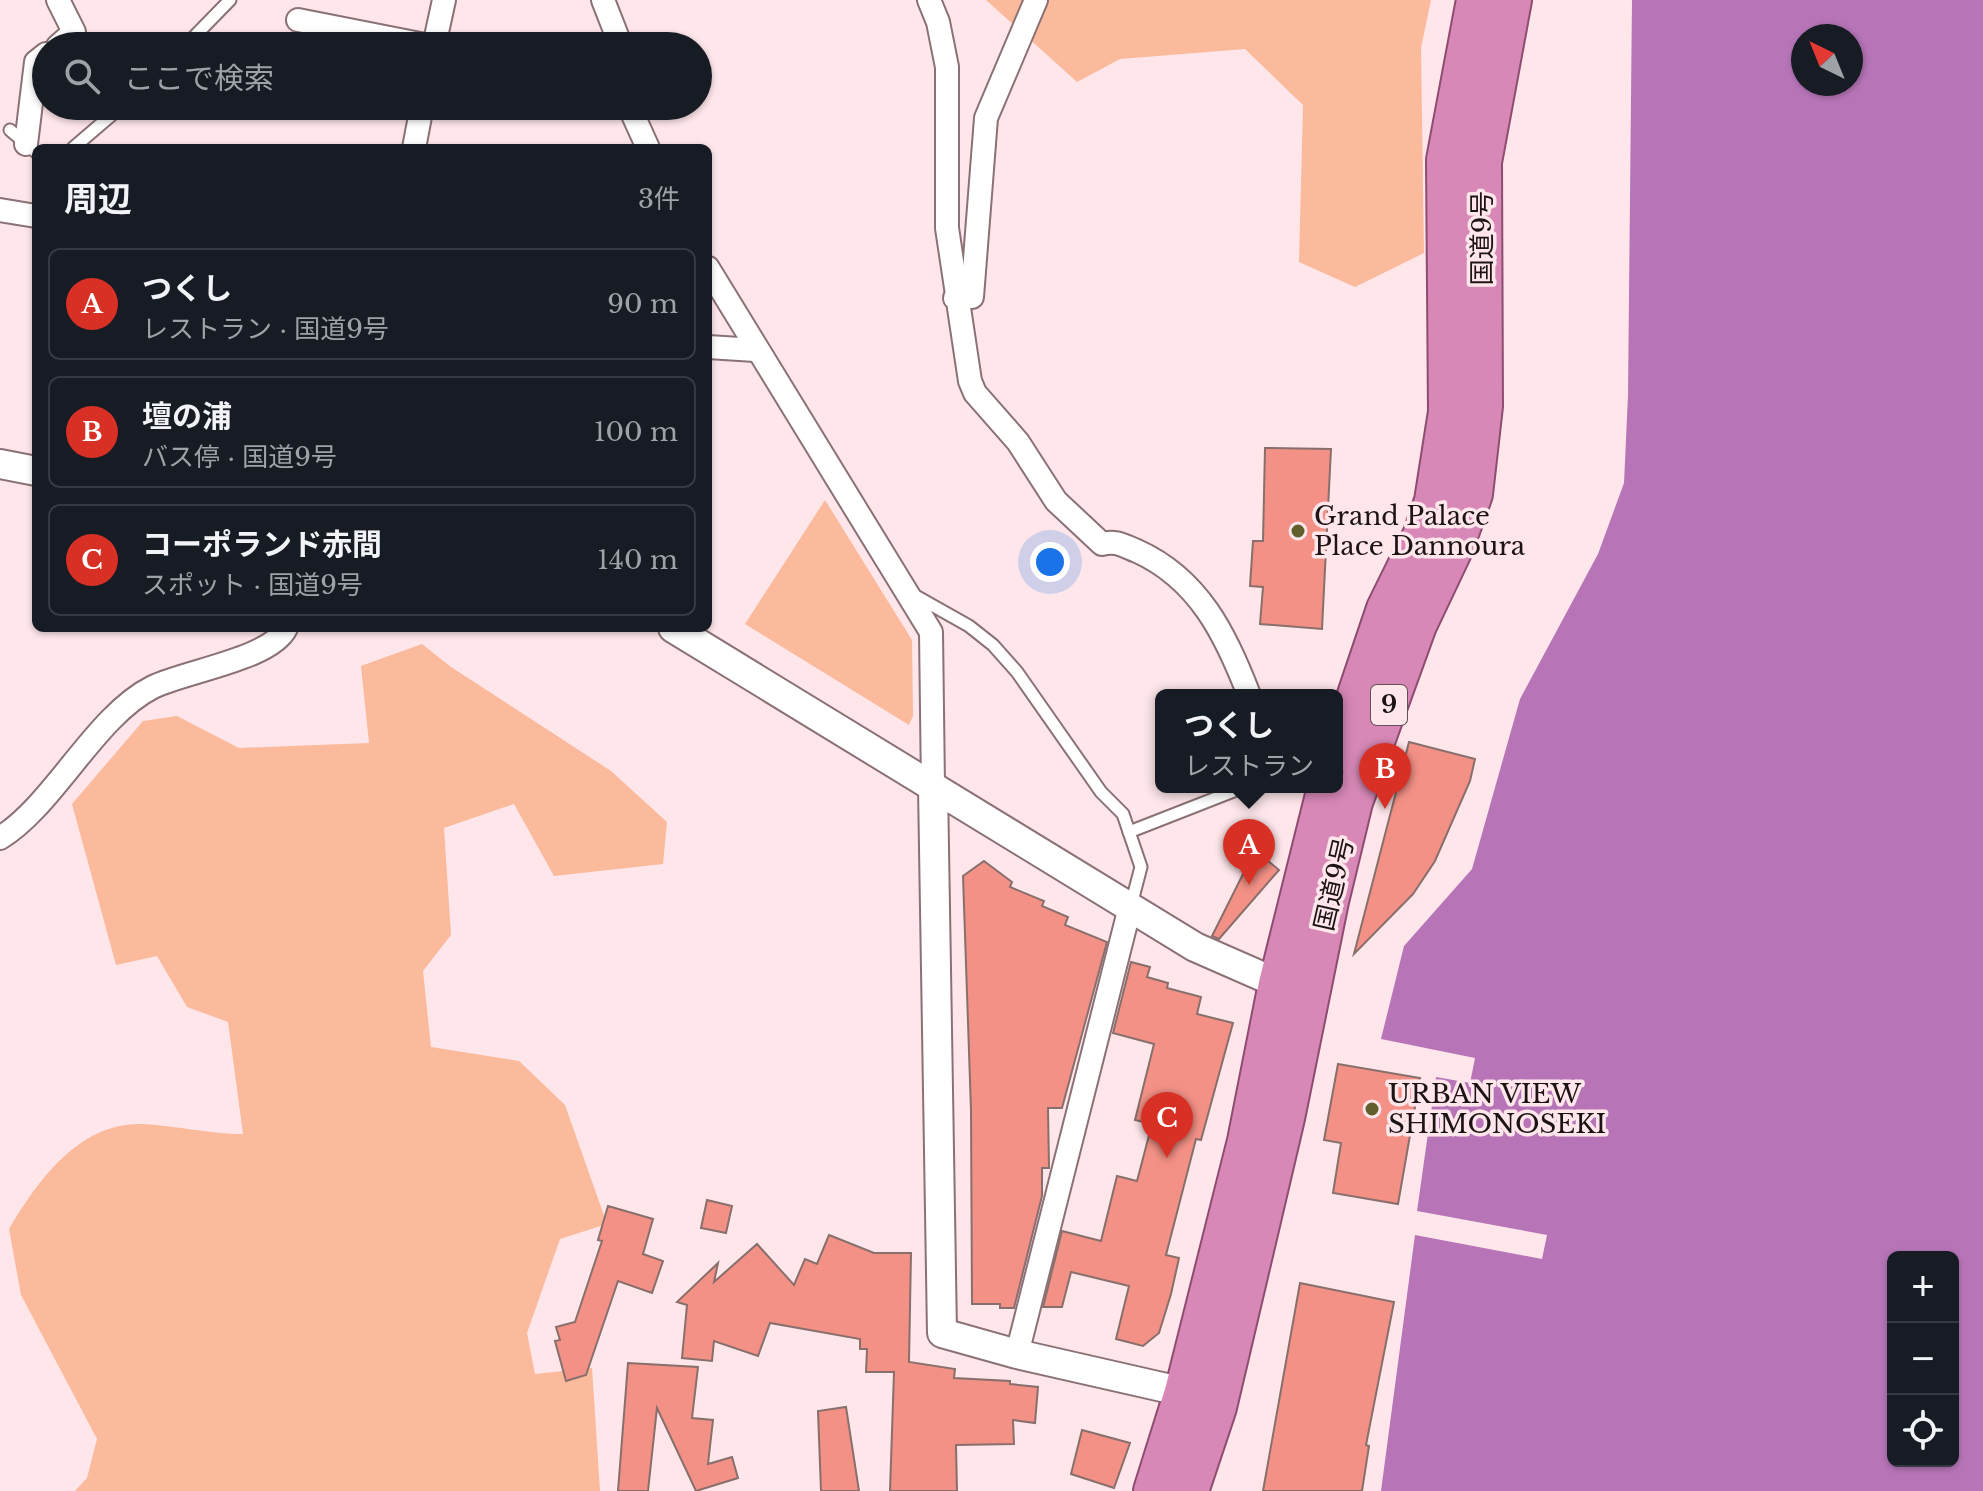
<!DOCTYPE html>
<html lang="ja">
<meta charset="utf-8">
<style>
body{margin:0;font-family:"Libre Baskerville","Noto Sans JP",serif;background:#242831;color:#f1f3f6}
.controls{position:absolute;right:24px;bottom:24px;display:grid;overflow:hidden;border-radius:12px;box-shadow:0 2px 6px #0004}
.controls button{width:72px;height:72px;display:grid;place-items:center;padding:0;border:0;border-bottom:2px solid #363941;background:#171b24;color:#f1f3f6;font:40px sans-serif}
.compass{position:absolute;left:1791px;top:24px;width:72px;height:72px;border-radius:50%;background:#171b24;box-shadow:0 2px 6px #0004;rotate:317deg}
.you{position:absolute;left:1050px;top:562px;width:28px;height:28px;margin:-20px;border:6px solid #fff;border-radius:50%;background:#1a73e8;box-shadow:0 0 0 12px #1a73e833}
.badge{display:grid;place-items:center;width:52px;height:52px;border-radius:50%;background:#d93025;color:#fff;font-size:26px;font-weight:700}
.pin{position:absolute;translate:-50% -66px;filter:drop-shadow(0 2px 4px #0008)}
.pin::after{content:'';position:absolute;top:42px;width:28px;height:24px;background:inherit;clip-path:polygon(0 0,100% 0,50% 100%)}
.popup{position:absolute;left:1155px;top:689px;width:188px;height:104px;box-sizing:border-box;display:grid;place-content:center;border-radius:12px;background:#171b24;filter:drop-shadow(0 2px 6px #0005);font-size:26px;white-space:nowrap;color:#9ea1a6}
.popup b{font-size:30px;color:#f1f3f6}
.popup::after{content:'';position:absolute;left:50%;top:100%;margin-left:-16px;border:16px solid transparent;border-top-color:#171b24}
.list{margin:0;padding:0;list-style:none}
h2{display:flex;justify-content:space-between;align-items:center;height:104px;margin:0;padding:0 32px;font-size:34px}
h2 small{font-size:26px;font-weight:400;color:#9ea1a6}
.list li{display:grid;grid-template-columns:52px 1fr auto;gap:24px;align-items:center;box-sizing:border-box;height:112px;margin:0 16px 16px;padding:0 16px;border:2px solid #363941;border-radius:12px}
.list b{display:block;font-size:30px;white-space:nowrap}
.list p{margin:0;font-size:26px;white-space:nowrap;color:#9ea1a6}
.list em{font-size:26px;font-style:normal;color:#9ea1a6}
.icon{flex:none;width:44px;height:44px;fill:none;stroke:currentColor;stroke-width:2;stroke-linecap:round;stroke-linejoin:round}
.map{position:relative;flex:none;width:1983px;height:1491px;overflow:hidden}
.search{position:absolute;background:#171b24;box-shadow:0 2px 6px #0004;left:32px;top:32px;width:680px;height:88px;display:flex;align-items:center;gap:20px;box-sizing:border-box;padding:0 28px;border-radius:44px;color:#9ea1a6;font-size:30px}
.panel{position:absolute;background:#171b24;box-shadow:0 2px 6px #0004;left:32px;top:144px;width:680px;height:488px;border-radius:12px}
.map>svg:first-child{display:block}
.green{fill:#fbba9b}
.water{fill:#b775b8;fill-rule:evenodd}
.building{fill:#f49186;stroke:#886f6c;stroke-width:2}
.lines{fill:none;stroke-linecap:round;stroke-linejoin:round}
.service-casing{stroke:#8b7176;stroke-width:15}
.minor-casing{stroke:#8b7176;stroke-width:26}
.tertiary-casing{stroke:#8b7176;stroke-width:32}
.trunk-casing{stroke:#8f4c71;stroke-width:42}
.service{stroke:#fff;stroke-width:11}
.minor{stroke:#fff;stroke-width:22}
.tertiary{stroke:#fff;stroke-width:28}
.trunk{stroke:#d788b6;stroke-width:38}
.poi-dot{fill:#61602c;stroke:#fee6ea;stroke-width:3}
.labels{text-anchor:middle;stroke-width:7;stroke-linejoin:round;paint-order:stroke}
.shield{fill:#fee6ea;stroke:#605254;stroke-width:2}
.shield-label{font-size:24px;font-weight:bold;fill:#1c1314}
.street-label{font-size:26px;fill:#1c1314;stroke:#fee6ea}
.poi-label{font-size:26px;fill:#1c1314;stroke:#fee6ea;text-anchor:start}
</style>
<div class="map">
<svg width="1983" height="1491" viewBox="0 0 1983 1491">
<rect width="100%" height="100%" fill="#fee6ea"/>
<g class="green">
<polygon points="986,0 1431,0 1421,48 1424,253 1355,287 1299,262 1303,105 1245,49 1120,59 1077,82"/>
<polygon points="825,500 912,640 913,716 909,725 745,624"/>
<path d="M422,644L451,667L611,771L667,822L663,864L554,876L514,804L444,828L451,935L423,971L431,1047L519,1061L565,1105L607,1224L560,1239L527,1333L535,1374L592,1368L600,1491H75L87,1478L97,1439L21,1295L9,1229C38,1180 80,1121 144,1124C177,1126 210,1134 243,1134L228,1022L187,1007L157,956L116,965L72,804L143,721L177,716L239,748L369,743L361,666Z"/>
</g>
<path class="water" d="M1632,0H1983V1491H1381L1415,1235L1542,1259L1547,1235L1417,1211L1436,1077L1470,1083L1475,1058L1381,1039L1404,946L1472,869L1520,699L1598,554L1624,483L1628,395ZM1803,36H1851V84H1803ZM1893,1257H1953V1461H1893Z"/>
<g class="building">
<polygon points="1265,448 1331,449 1322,629 1260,624 1263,587 1250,586 1253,541 1263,541"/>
<polygon points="1409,742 1475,759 1470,781 1435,861 1413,894 1354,954"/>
<polygon points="1255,850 1279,870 1219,939 1212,936"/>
<polygon points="984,861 1012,882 1010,887 1044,901 1042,906 1068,917 1065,925 1107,942 1062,1108 1048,1108 1049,1168 1042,1168 1042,1196 1014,1308 1000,1308 1000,1304 972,1304 971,1110 963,876"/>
<polygon points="1131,962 1150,967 1147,977 1168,983 1167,988 1201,997 1197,1014 1233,1023 1201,1140 1196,1139 1166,1255 1179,1258 1171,1294 1159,1333 1143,1346 1116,1339 1129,1286 1071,1272 1062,1307 1043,1307 1062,1231 1101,1241 1117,1176 1137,1181 1152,1124 1135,1120 1154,1044 1113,1033"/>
<polygon points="1338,1064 1420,1078 1398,1204 1333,1193 1341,1143 1324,1140"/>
<polygon points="707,1200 732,1206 726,1233 701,1228"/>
<polygon points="608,1206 653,1219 643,1254 663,1261 652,1293 618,1281 586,1375 566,1381 555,1341 560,1340 556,1327 575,1322 602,1241 598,1240"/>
<polygon points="829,1235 874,1253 911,1253 909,1362 955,1369 954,1378 1010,1381 1010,1384 1038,1387 1035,1423 1013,1420 1014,1444 956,1445 957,1491 890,1491 894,1372 866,1372 867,1349 860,1349 860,1339 770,1323 758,1356 714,1341 712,1361 682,1358 687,1305 677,1302 718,1263 714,1282 757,1244 794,1285 805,1259 817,1264"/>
<polygon points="1300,1283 1394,1302 1366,1445 1369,1446 1362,1491 1263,1491"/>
<polygon points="628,1363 698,1367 692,1418 713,1420 708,1464 732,1457 738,1478 696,1491 657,1408 648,1491 618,1491"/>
<polygon points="846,1407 859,1491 821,1491 818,1411"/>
<polygon points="1082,1430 1130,1443 1114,1488 1071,1474"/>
</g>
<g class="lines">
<g class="service-casing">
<g id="service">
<polyline points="185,46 230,0"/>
<polyline points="10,130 36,152"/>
<polyline points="73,148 122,106"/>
<polyline points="914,595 969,626 993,645 1017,672 1101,792 1123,814 1141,867 1131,905"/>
<polyline points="1129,832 1244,787"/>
</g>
</g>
<g class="minor-casing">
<g id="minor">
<polyline points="603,0 621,46"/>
<path d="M929,0L938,22L947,67V228L970,381L975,393L1018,442L1056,501L1102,544C1116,540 1124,546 1137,551C1199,579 1226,635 1249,695"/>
<polyline points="298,20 430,46"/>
<polyline points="58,46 74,32 58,0"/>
<polyline points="434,46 444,0"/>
<polyline points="629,106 648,148"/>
<polyline points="26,144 36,62 46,54"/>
<polyline points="414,148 422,106"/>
<polyline points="0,210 36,216"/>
<polyline points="708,268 931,632 933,787"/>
<polyline points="955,298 972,297 986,118 1036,0"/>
<polyline points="708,347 755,350"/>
<path d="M0,838C54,805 95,716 153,687C186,671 271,659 286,628"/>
<polyline points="1017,1354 1130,907"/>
</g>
</g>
<g class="tertiary-casing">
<g id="tertiary">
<polyline points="0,464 36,471"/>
<polyline points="673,628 1195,947 1293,990"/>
<polyline points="933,787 942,1333 1017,1354 1184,1392 1202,1400"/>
</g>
</g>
<g class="trunk-casing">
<g id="trunk">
<polyline points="1337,754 1386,609 1423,534 1434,501 1448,412 1446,160 1476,0"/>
<polyline points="1153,1491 1184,1392 1247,1141 1278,984 1327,787"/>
<polyline points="1189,1491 1217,1407 1285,1118 1329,901 1353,802 1417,625 1454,547 1473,494 1483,406 1482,162 1512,0"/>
</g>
</g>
<use href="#service" class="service"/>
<use href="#minor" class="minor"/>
<use href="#tertiary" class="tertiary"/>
<use href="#trunk" class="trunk"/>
</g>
<g class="poi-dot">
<circle cx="1298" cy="531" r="8"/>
<circle cx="1372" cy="1109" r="8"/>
</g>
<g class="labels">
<rect class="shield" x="1371" y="685" width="36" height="40" rx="6"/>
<g class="shield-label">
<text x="1389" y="713">9</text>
</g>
<g class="street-label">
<text transform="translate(1482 238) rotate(-90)" y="9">国道9号</text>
<text transform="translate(1334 884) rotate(-77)" y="9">国道9号</text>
</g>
<g class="poi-label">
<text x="1314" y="525">Grand Palace<tspan x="1314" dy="30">Place Dannoura</tspan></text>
<text x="1388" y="1103">URBAN VIEW<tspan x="1388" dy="30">SHIMONOSEKI</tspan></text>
</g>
</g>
</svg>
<div class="controls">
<button>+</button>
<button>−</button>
<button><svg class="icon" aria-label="locate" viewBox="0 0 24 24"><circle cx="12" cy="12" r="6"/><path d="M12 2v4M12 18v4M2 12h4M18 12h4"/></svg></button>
</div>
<svg class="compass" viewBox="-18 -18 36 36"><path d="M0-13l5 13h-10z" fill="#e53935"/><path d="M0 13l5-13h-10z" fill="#9ea1a6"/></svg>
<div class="you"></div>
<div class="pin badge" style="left:1249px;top:885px">A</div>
<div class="popup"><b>つくし</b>レストラン</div>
<div class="pin badge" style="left:1385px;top:809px">B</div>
<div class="pin badge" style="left:1167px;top:1158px">C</div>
<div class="search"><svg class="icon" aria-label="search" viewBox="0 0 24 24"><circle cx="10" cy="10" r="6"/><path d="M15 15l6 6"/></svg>ここで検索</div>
<section class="panel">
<h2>周辺<small>3件</small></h2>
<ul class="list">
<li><span class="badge">A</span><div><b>つくし</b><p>レストラン · 国道9号</p></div><em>90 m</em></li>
<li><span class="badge">B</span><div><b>壇の浦</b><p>バス停 · 国道9号</p></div><em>100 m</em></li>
<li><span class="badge">C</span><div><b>コーポランド赤間</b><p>スポット · 国道9号</p></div><em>140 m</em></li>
</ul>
</section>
</div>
